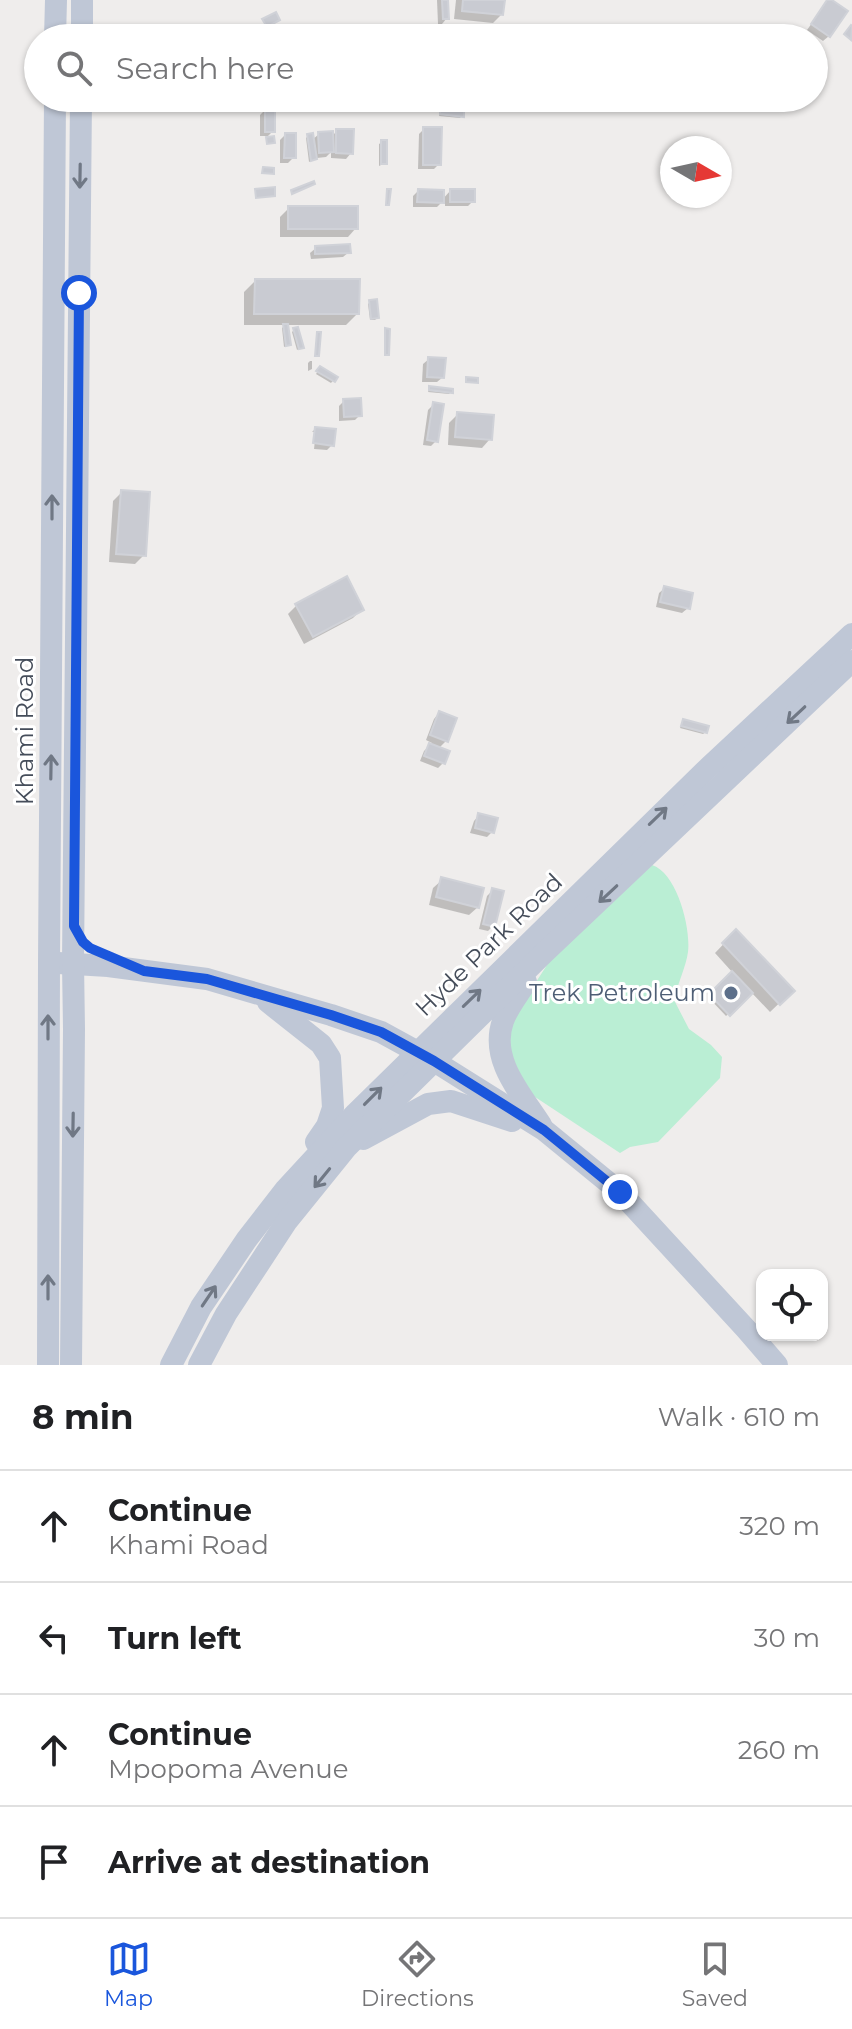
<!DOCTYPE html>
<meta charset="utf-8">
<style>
body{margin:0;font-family:Montserrat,sans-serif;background:#f2f2f2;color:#202124}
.controls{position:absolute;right:24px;bottom:24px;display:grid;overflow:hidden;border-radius:16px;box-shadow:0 2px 6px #0004}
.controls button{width:72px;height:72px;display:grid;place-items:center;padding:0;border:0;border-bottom:2px solid #e0e0e0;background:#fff;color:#202124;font:40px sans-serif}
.compass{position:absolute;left:660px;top:136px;width:72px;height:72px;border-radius:50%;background:#fff;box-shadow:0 2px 6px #0004;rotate:99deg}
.stop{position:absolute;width:24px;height:24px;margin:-18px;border:6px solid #1a56dc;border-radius:50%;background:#fff}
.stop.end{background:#1a56dc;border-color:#fff;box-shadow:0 2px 8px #0008}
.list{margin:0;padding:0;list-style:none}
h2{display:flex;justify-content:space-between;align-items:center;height:104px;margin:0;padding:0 32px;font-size:34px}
h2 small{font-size:26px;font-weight:400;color:#757577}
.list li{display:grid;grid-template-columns:52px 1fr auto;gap:24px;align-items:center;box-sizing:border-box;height:112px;padding:0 32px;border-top:2px solid #e0e0e0}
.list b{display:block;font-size:30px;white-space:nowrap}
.list p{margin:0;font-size:26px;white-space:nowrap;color:#757577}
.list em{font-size:26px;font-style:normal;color:#757577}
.icon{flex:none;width:44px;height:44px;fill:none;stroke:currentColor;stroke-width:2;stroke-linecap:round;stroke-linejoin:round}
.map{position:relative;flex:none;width:852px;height:1365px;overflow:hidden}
.search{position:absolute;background:#fff;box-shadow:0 2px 6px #0004;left:24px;right:24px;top:24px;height:88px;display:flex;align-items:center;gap:20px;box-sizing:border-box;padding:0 28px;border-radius:44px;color:#757577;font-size:30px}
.sheet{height:552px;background:#fff}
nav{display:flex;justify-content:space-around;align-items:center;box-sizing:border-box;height:112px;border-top:2px solid #e0e0e0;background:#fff;font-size:22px;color:#757577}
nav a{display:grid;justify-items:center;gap:4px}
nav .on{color:#1a56dc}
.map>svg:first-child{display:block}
.green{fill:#baeed4}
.shadow{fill:#0003}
.building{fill:#c9cbd2;stroke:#d0d2d8;stroke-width:2}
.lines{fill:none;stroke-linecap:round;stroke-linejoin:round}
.secondary{stroke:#bfc7d6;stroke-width:22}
.oneway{stroke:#707885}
.route{stroke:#1a56dc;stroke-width:10}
.service-dot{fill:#5c6f8a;stroke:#fff;stroke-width:3}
.labels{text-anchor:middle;stroke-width:6;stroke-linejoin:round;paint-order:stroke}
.street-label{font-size:24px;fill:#454d5a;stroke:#fff}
.service-label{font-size:24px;fill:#4e5e75;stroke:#fff;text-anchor:end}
</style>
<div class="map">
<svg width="852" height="1365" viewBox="0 0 852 1365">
<rect width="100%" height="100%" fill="#efedec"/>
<path class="green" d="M652,865C677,873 691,928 688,952C686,967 677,985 674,1000L689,1029L711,1045L722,1057L720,1078L658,1142L630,1147L620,1153L529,1093L512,1072L509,1024L556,951Z"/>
<g class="shadow">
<polygon points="437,0 446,0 447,18 442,24 438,24"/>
<polygon points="456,0 503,0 502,14 493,23 454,19"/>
<polygon points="824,6 829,36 823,41 807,30"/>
<polygon points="202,98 215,98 215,107 210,112 202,112"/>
<polygon points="287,98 304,98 298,105 287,104"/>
<polygon points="265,110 273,131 268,136 260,136 260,115"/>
<polygon points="441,111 462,116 460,118 439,116"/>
<polygon points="424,129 439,164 434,169 418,169 419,134"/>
<polygon points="337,131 351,153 346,159 331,158 331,152 326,157 317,158 309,162 306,138 308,136 312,140 319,134 331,137"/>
<polygon points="285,135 294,157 288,163 280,163 280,140"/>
<polygon points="382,142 385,163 379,166 379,144"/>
<polygon points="418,191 442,200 450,191 473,201 468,206 445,206 445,199 437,207 413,207 413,196"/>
<polygon points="289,208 356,228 348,237 280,237 280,217"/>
<polygon points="316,248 349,252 343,257 311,259 310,253"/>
<polygon points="255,281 357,314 346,325 286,325 289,345 284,347 282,328 285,325 244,325 244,292"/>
<polygon points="370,302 377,318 375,320 370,320 368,304"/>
<polygon points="294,330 302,347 297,350 292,332"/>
<polygon points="429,359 443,377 437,382 422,382 423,364"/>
<polygon points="310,361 312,361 312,369 308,371 308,363"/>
<polygon points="320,368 335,378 331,383 316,374"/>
<polygon points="430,388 451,392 449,394 428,392"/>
<polygon points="344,401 360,415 355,420 339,421 339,406"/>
<polygon points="434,404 436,441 431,446 423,445 428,410"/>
<polygon points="458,414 490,439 482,448 448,445 449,423"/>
<polygon points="315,429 332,445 327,450 314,449 316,432 312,432"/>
<polygon points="122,492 144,555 135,564 109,562 113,501"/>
<polygon points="665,588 688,608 682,613 656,607 659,593"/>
<polygon points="296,606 362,609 353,618 304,644 288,614"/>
<polygon points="439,713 446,741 438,749 443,763 438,768 420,761 424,751 432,743 426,740 434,719"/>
<polygon points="683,722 706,732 703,734 680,728"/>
<polygon points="479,815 492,832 487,837 470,833 474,821"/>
<polygon points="442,880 478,907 469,915 429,905 433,888"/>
<polygon points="492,891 493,926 488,931 479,929 487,896"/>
<polygon points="736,931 792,991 770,1012 751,992 726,1016 708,997 733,973 715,953"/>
</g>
<g class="building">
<polygon points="442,0 448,0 449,19 443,19"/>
<polygon points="463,0 505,0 503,15 462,11"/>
<polygon points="827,0 832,0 848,11 830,37 811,24"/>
<polygon points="276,12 280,20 267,27 262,19"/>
<polygon points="851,25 852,26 851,40 844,34"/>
<rect x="207" y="98" width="10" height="10"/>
<rect x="265" y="108" width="10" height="24"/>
<polygon points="440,109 464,111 464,117 440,114"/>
<polygon points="423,127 442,127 441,165 423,165"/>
<polygon points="336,129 354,129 353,154 336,153"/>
<polygon points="333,131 334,152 319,153 318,132"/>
<polygon points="285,133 296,133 296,158 284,158"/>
<polygon points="313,133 317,159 311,161 307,134"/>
<polygon points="274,136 275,143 267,144 266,137"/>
<rect x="381" y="140" width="6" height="24"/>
<polygon points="263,167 274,168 274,174 262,173"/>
<polygon points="314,181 315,184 292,194 291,190"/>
<polygon points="275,187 275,196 256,198 255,189"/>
<polygon points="387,189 391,189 389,205 386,205"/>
<polygon points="418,189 444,190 444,203 417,202"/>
<rect x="450" y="189" width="25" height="13"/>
<rect x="288" y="206" width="70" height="23"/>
<polygon points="350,244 351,253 315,254 315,246"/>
<polygon points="255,279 360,279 359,314 254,314"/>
<polygon points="377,299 379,318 371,319 369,300"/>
<polygon points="283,324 288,324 291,345 286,346"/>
<polygon points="298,327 304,348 299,349 293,328"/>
<polygon points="385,328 390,329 389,355 385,355"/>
<polygon points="317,332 321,332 319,356 315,356"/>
<polygon points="428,357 446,358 444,378 427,377"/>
<polygon points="320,366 338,377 335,382 316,371"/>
<polygon points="466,377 478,378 478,383 466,382"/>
<polygon points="429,386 453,389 453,393 429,390"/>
<polygon points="361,398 362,416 344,417 343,399"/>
<polygon points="433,402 444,404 438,442 427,440"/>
<polygon points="457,412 494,415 492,440 455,437"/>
<polygon points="315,427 336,429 334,446 313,443"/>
<polygon points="121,490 150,492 146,556 116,554"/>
<polygon points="347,576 364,610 313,637 295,604"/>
<polygon points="664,586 693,593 690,609 660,602"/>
<polygon points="439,711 457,718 448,742 430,735"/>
<polygon points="683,719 709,726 707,733 681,726"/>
<polygon points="429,743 450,751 445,764 424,756"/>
<polygon points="478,813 498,818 494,833 475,828"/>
<polygon points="441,877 484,888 479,908 436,897"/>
<polygon points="492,888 504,891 495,927 483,924"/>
<polygon points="736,929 795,991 780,1005 722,943"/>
<polygon points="732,971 753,993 730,1016 709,994"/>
</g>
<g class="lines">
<g class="secondary">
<polyline points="55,38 56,0"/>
<polyline points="82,38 82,0"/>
<polyline points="58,963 108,966 207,979 331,1015 381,1032 434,1061 544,1130 620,1192 746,1329 777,1365"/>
<path d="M526,982C519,994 508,1007 503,1021C489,1060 522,1095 541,1125"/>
<polyline points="268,1002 321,1044 330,1058 333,1108 327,1126 316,1142"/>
<polyline points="363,1139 428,1104 451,1101 512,1121"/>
<polyline points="48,1365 49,963 55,98"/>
<polyline points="71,1365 74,1029 73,963 81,98"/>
<polyline points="171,1365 201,1307 247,1239 285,1190 356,1113 708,768 852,634"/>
<polyline points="199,1365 226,1314 287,1221 346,1148 544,953 852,661"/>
</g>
</g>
<defs><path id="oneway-shaft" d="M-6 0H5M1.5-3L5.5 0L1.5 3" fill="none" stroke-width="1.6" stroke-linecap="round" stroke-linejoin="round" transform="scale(2)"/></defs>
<g class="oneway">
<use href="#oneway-shaft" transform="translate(80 176) rotate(91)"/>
<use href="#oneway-shaft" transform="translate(52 507) rotate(-90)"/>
<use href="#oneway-shaft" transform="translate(796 715) rotate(137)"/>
<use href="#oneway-shaft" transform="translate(51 767) rotate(-89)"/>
<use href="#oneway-shaft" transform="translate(658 816) rotate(-44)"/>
<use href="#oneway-shaft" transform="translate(608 894) rotate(137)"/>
<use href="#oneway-shaft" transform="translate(472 998) rotate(-44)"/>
<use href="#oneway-shaft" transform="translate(48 1027) rotate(-90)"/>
<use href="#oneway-shaft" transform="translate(373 1096) rotate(-45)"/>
<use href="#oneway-shaft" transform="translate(73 1125) rotate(91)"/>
<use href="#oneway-shaft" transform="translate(322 1178) rotate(129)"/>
<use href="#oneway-shaft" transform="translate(48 1287) rotate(-90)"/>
<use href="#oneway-shaft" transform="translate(209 1296) rotate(-56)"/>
</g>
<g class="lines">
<polyline class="route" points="79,293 74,926 83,942 90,948 144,971 207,979 331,1015 381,1032 434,1061 544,1130 620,1192"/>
</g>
<circle class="service-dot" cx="731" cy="993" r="8"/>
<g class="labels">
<g class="street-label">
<text transform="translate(25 731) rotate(-90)" y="8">Khami Road</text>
<text transform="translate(489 945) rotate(-44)" y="8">Hyde Park Road</text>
</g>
<g class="service-label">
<text x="715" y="1001">Trek Petroleum</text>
</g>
</g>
</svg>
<div class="controls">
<button><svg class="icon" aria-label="locate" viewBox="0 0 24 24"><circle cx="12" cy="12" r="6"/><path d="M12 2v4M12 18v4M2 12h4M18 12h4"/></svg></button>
</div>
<svg class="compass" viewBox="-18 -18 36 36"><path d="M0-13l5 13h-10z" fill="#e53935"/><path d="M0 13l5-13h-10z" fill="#757577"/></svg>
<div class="stop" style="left:79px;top:293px"></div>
<div class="stop end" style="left:620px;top:1192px"></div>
<div class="search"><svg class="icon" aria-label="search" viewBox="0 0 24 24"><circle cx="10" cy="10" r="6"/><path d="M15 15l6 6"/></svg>Search here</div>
</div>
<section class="sheet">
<h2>8 min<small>Walk · 610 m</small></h2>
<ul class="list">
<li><svg class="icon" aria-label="ahead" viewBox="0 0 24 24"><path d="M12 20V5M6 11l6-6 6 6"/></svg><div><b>Continue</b><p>Khami Road</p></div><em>320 m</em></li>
<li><svg class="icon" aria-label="left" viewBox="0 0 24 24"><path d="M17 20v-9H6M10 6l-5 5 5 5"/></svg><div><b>Turn left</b></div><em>30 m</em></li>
<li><svg class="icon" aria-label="ahead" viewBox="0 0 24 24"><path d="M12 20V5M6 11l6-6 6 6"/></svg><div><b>Continue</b><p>Mpopoma Avenue</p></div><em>260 m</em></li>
<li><svg class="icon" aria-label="arrive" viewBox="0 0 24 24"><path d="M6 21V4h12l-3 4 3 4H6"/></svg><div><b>Arrive at destination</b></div></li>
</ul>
</section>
<nav>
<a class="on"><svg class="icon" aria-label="map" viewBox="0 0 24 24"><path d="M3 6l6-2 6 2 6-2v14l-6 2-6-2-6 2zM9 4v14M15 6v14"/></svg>Map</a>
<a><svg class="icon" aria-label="directions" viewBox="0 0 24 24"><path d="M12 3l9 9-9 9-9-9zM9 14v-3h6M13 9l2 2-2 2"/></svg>Directions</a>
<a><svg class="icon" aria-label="saved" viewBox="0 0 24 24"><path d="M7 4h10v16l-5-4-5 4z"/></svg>Saved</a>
</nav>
